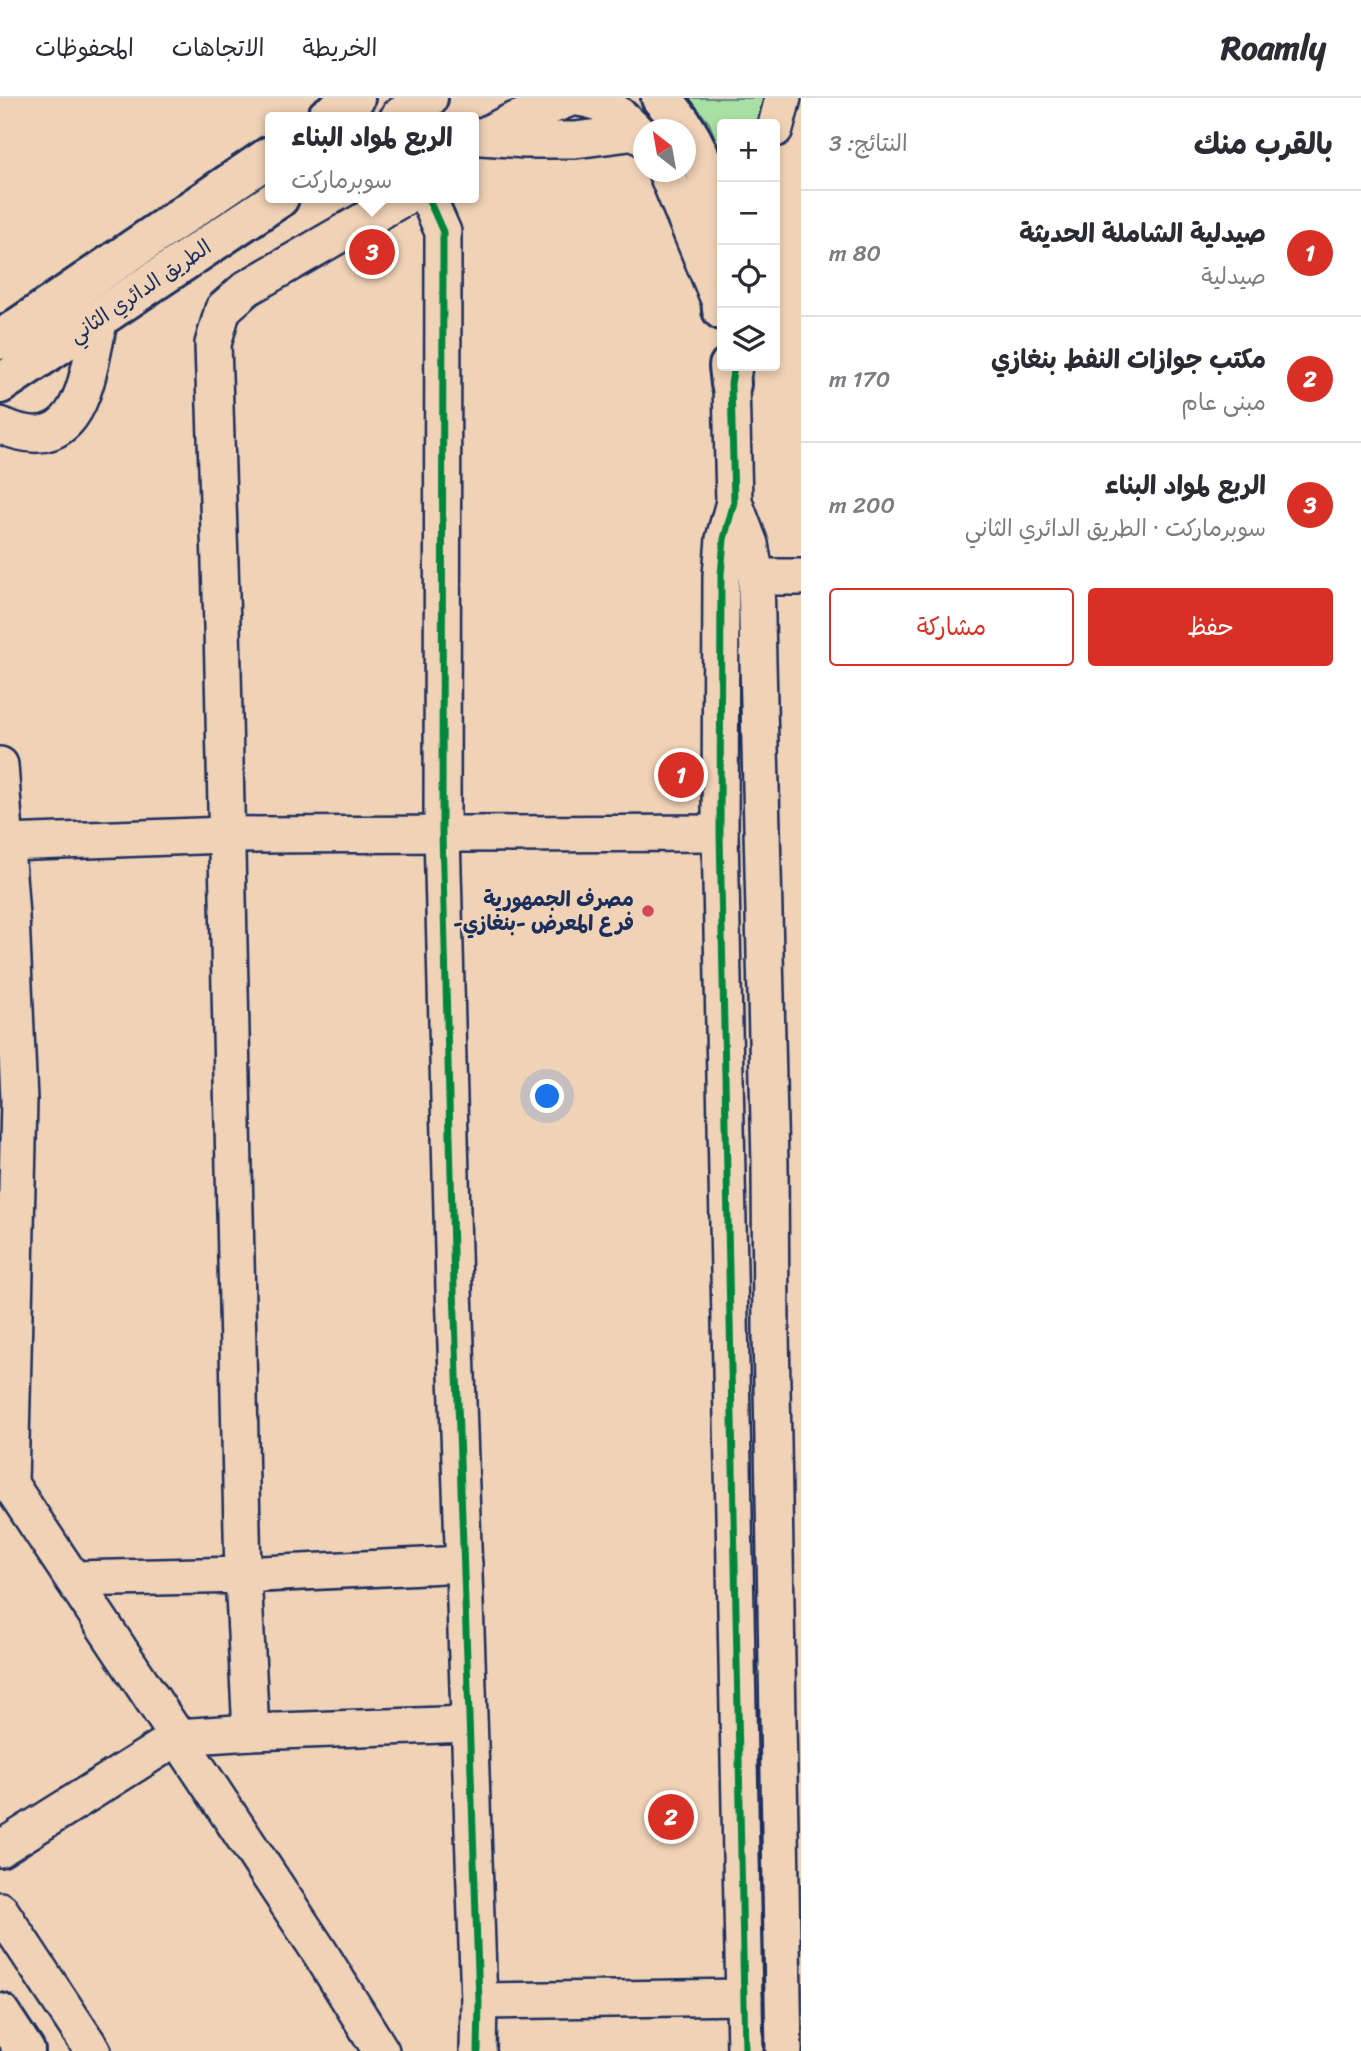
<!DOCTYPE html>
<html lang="ar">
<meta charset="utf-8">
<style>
body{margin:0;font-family:Sriracha,"Playpen Sans Arabic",sans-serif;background:#f7f7f7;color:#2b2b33;direction:rtl}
.controls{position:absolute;right:21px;top:21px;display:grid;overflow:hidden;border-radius:7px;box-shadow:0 4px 10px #0003}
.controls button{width:63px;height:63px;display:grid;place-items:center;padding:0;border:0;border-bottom:2px solid #e1e1e2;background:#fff;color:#2b2b33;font:35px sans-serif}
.compass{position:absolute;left:633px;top:21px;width:63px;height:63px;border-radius:50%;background:#fff;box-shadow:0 4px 10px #0003;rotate:329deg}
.you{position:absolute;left:548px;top:999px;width:24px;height:24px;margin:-18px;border:5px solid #fff;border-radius:50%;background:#1a73e8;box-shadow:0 0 0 10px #1a73e833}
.badge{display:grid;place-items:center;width:46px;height:46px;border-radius:50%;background:#d93025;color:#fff;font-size:23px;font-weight:700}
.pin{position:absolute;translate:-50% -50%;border:4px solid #fff;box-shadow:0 2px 7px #0006}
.popup{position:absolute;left:265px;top:14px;width:214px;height:91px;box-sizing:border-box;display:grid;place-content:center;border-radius:7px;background:#fff;filter:drop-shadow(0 2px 5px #0005);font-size:23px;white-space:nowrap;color:#7c7c81}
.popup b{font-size:26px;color:#2b2b33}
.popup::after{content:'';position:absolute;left:50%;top:100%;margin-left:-14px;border:14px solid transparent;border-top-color:#fff}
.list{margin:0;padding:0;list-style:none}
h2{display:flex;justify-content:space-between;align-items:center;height:91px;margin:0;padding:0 28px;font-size:30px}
h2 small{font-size:23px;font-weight:400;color:#7c7c81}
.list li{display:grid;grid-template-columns:46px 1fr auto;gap:21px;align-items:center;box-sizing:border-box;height:126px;padding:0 28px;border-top:2px solid #e1e1e2}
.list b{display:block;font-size:26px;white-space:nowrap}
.list p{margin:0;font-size:23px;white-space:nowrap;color:#7c7c81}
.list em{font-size:23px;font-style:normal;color:#7c7c81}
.actions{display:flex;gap:14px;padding:21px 28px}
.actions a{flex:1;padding:16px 0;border:2px solid #d93025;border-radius:7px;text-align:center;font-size:24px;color:#d93025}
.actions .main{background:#d93025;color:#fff}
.icon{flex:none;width:38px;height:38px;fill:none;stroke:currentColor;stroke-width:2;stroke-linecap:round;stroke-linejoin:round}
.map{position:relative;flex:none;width:801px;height:1953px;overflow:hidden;direction:ltr}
header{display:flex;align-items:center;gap:42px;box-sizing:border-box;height:98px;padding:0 35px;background:#fff;border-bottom:2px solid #e1e1e2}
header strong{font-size:33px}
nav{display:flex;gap:38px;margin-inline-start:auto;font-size:24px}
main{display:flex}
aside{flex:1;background:#fff}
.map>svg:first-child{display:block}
.green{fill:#a8dfa2;stroke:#628780;stroke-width:2}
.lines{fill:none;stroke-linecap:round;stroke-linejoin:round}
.minor-casing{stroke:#1b2f5e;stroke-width:40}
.major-casing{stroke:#1b2f5e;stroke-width:44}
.minor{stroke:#f0d2b6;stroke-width:35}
.major{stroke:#f0d2b6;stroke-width:38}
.cycleway-casing{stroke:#f0d2b6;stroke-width:11}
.cycleway{stroke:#00873e;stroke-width:7}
.poi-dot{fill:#d1495b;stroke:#f0d2b6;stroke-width:2.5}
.labels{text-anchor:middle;stroke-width:5;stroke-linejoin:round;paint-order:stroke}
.street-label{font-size:21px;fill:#1b2f5e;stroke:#f0d2b6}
.poi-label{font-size:21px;font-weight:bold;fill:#1b2f5e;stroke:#f0d2b6;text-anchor:end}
</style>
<header>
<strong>Roamly</strong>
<nav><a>الخريطة</a><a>الاتجاهات</a><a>المحفوظات</a></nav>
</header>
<main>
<aside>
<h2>بالقرب منك<small>النتائج: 3</small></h2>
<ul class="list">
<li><span class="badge">1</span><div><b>صيدلية الشاملة الحديثة</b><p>صيدلية</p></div><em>80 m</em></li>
<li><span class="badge">2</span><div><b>مكتب جوازات النفط بنغازي</b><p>مبنى عام</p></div><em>170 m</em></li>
<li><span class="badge">3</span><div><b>الربع لمواد البناء</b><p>سوبرماركت · الطريق الدائري الثاني</p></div><em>200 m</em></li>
</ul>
<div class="actions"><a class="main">حفظ</a><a>مشاركة</a></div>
</aside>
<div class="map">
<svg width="801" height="1953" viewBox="0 0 801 1953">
<rect width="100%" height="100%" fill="#f0d2b6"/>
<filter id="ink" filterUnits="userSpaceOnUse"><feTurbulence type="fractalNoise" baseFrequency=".0143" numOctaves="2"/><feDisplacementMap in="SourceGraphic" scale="14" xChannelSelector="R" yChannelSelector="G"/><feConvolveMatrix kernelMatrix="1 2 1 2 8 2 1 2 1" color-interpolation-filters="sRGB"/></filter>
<g filter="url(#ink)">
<polygon class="green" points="689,0 766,0 761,26 722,26 722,59 709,25"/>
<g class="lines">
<g class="minor-casing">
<g id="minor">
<path d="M578,0C608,3 624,20 643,40"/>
<polyline points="775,31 783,0"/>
<polyline points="483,38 513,23 571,0"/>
<polyline points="481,39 525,42 575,42 637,34"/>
<polyline points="666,74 717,197"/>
<polyline points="428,100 443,134 442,735 454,1191 479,1903 478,1953"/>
<polyline points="734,268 731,286 734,404 724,441 721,477 720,735 745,1953"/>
<path d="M0,327C83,365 87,276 100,220"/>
<polyline points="734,404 750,446 756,479 770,1066 771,1233 784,1953"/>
<polyline points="756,479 801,479"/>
<polyline points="0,667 11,818 19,1002 10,1386"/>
<polyline points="6,745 226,737 720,735"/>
<polyline points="0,1371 319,1853 381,1953"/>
<polyline points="73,1481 243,1477 464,1466"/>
<polyline points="251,1634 243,1477 222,528 213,246 223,211 247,190 403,100"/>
<polyline points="0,1751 178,1639 251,1634 469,1626"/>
<polyline points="0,1812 93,1953"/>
<polyline points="479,1903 744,1899"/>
</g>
</g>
<g class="major-casing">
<g id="major">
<path d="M661,0C722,63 716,131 722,212"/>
<polyline points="327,19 355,0"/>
<polyline points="400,19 428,0"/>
<polyline points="0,242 270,58"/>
<polyline points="729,268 731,286"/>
<polyline points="0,286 279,100"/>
<polyline points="0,1915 25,1953"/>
</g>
</g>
<use href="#minor" class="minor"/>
<use href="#major" class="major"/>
<g class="cycleway-casing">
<g id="cycleway">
<polyline points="428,100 443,134 442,735 454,1191 479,1903 478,1953"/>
<polyline points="734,268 731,286 734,404 724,441 721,477 720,735 745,1953"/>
</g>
</g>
<use href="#cycleway" class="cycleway"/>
</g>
</g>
<circle class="poi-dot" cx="648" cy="813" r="7"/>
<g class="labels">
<g class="street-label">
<text transform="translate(140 193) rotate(-34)" y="7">الطريق الدائري الثاني</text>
</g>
<g class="poi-label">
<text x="634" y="808">مصرف الجمهورية<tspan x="634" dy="24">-فرع المعرض -بنغازي</tspan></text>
</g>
</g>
</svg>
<div class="controls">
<button>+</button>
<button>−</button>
<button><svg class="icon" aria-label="locate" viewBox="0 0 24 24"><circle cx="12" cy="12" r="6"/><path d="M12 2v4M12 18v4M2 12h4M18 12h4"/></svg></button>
<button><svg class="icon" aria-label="layers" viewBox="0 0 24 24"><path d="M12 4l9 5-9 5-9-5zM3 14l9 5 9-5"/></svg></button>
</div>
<svg class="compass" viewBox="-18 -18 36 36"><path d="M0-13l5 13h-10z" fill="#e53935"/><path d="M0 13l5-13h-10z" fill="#7c7c81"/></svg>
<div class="you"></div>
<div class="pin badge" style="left:681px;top:677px">1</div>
<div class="pin badge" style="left:671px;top:1719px">2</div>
<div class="pin badge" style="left:372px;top:154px">3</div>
<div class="popup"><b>الربع لمواد البناء</b>سوبرماركت</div>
</div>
</main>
